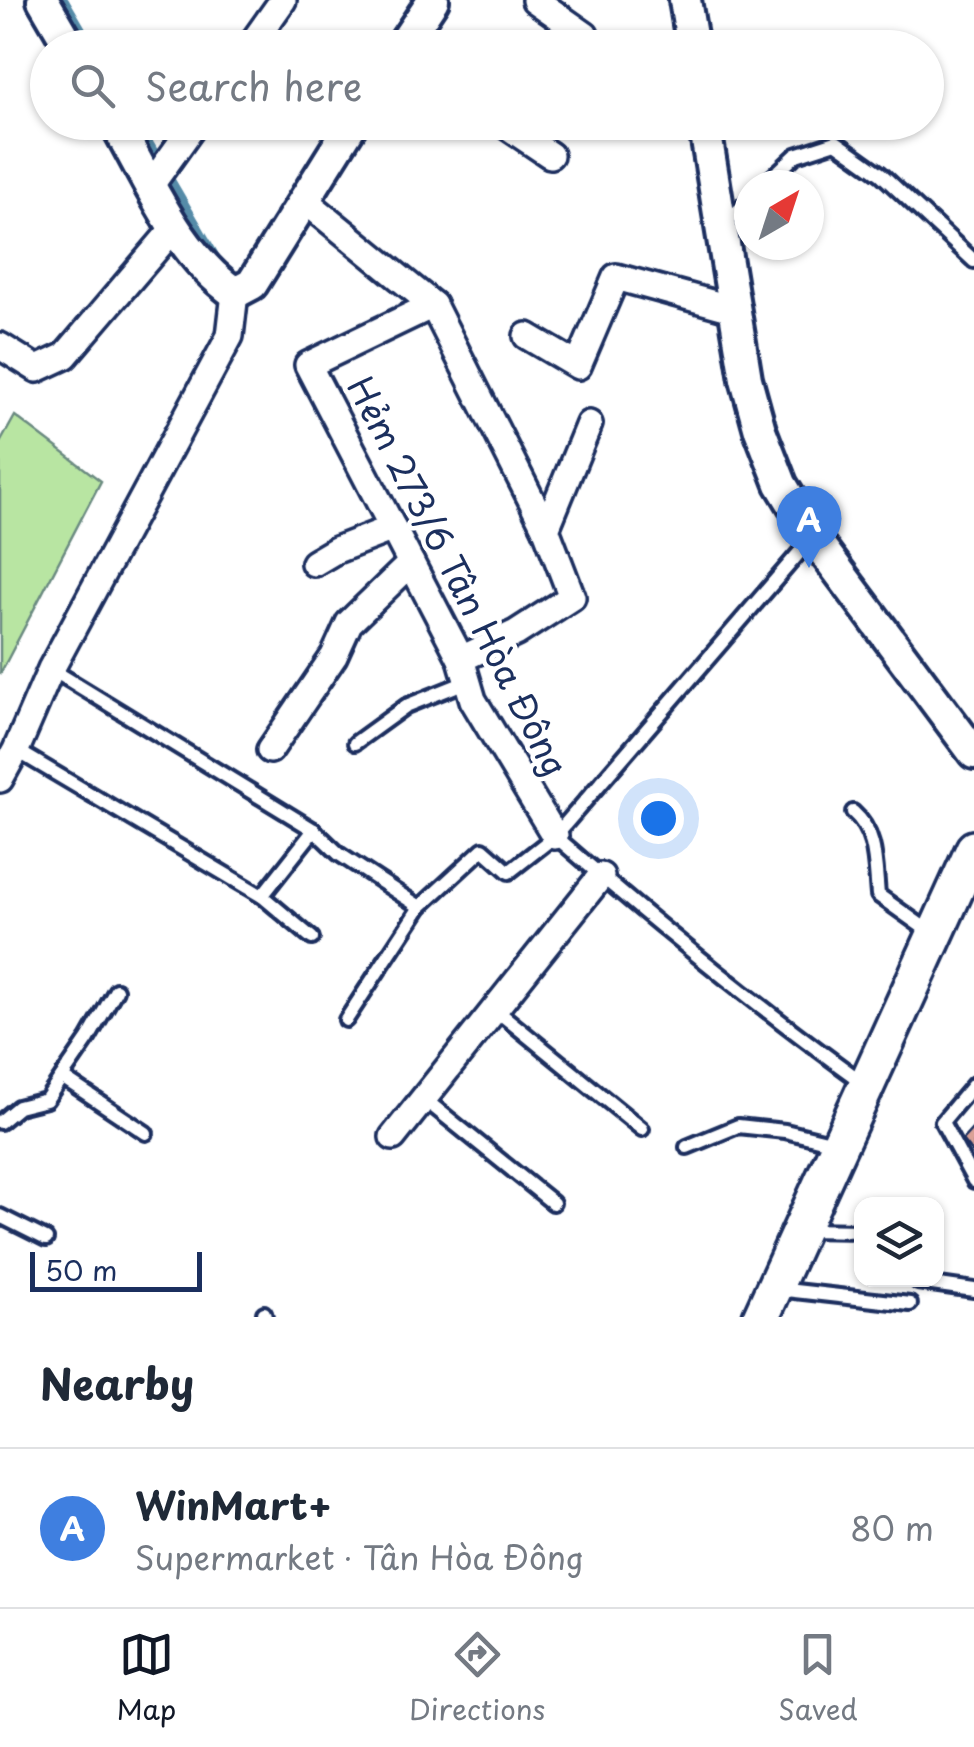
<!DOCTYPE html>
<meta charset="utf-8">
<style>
body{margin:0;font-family:"Playpen Sans",sans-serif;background:#f2f2f3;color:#1f2937}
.controls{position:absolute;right:30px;bottom:30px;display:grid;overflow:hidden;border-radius:20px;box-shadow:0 2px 8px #0004}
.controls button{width:90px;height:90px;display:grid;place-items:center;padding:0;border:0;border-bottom:2px solid #e0e1e3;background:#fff;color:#1f2937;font:50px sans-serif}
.compass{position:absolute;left:734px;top:170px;width:90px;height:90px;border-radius:50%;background:#fff;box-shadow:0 2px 8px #0004;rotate:39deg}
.scale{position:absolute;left:30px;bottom:25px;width:172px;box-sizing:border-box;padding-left:10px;border:5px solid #1b2f5e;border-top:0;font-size:28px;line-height:35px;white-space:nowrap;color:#1b2f5e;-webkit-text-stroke:8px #fff;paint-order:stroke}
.you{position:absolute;left:658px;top:818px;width:35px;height:35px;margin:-25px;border:8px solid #fff;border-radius:50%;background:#1a73e8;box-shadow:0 0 0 15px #1a73e833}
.badge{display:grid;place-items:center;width:65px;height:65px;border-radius:50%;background:#111827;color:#fff;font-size:32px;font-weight:700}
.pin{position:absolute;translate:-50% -82px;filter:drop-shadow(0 2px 5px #0008)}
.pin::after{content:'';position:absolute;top:52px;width:35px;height:30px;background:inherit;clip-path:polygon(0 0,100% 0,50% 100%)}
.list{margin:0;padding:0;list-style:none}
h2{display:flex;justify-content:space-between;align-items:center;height:130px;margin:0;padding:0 40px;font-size:42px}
h2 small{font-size:32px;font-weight:400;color:#747a83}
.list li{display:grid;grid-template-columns:65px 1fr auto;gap:30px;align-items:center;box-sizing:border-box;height:160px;padding:0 40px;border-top:2px solid #e0e1e3}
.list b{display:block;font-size:38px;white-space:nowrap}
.list p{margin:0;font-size:32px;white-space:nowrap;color:#747a83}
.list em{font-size:32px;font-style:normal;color:#747a83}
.icon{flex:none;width:55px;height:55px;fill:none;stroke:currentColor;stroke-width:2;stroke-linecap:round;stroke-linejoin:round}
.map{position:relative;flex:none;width:974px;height:1317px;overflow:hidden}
.search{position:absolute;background:#fff;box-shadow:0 2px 8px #0004;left:30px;right:30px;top:30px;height:110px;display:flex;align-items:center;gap:25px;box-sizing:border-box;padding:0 35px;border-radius:55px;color:#747a83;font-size:38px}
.sheet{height:290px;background:#fff}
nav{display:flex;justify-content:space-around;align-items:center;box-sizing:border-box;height:140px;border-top:2px solid #e0e1e3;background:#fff;font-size:28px;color:#747a83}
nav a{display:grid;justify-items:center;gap:5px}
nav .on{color:#111827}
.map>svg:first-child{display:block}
.green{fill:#b8e5a2;stroke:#6a8a80;stroke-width:2.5}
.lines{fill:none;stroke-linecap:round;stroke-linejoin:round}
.stream{stroke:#558ba8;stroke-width:8}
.building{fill:#daa197;stroke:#1b2f5e;stroke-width:2.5}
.service-casing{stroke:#1b2f5e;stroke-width:20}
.minor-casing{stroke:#1b2f5e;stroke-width:32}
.tertiary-casing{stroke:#1b2f5e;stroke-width:38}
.secondary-casing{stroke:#1b2f5e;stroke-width:42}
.service{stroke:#fff;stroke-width:12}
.minor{stroke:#fff;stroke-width:25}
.tertiary{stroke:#fff;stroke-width:30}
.secondary{stroke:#fff;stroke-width:35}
.labels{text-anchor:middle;stroke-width:9;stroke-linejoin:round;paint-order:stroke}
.street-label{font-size:35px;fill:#1b2f5e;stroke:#fff}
</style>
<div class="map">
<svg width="974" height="1317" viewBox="0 0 974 1317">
<rect width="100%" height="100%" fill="#fff"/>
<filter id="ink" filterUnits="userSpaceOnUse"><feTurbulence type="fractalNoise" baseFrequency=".01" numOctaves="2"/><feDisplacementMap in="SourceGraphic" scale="20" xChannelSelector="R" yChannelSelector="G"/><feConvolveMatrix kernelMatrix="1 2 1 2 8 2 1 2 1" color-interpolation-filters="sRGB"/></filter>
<g filter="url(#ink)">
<polygon class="green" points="15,416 101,481 0,674 0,443"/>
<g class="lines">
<g class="stream">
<polyline points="65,0 93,48"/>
<polyline points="137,122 219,262"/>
</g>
</g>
<polygon class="building" points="974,1127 974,1155 962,1140"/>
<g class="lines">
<g class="service-casing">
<g id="service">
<polyline points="764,185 796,155 836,142 881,174 974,261"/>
<polyline points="722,226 749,200"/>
<polyline points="51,669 314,830 339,854 420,907"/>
<polyline points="355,743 406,706 466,682"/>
<polyline points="16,750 262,896 312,938"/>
<path d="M853,812C877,833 875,864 878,895L934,935"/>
<path d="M555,836C656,924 758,1007 866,1085"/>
<polyline points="262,896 314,830"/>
<polyline points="496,1010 642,1129"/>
<polyline points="346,1020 420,907 483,849 509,872 555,836 811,539"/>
<polyline points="62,1077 146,1133"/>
<polyline points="974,1084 942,1122 974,1181"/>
<polyline points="423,1098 553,1203"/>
<polyline points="0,1122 18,1107 46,1100 88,1039 116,990"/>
<polyline points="687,1147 738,1126 785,1131 839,1144"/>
<polyline points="0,1216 46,1239"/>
<polyline points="804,1230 862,1231"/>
<polyline points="918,1280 918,1282 974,1290"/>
<polyline points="777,1289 910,1304"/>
<polyline points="264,1313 265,1317"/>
</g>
</g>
<g class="minor-casing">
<g id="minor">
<polyline points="535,0 585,35"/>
<polyline points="249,48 283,0"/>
<polyline points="501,122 550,155"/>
<polyline points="151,185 196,122"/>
<polyline points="303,199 433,305 546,529 572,597 516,633 461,659"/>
<polyline points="433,305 308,365 461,659 473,700 555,836"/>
<polyline points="527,336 578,366 616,277 733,309"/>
<polyline points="0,346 37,369 65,356 174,228"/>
<polyline points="546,529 589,424"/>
<polyline points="314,563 336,550 393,528"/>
<polyline points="270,750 334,656 349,623 411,563"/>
<polyline points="0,779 16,750 51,669 230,336 235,293"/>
<polyline points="393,1137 601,876"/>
</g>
</g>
<g class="tertiary-casing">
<g id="tertiary">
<polyline points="43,0 71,48"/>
<polyline points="685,0 693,48"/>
<polyline points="401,48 433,0"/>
<path d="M115,122C149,181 178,254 235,293L252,284L353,122"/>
<polyline points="704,122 746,379 760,430 781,484 813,537 974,753"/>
</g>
</g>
<g class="secondary-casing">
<polyline id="secondary" points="761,1317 974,849"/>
</g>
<use href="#service" class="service"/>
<use href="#minor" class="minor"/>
<use href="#tertiary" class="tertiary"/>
<use href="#secondary" class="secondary"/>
</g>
</g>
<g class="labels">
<g class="street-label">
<text transform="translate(457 577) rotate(63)" y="12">Hẻm 273/6 Tân Hòa Đông</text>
</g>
</g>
</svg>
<div class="controls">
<button><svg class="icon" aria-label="layers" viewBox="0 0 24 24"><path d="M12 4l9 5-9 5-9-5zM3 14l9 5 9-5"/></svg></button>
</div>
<svg class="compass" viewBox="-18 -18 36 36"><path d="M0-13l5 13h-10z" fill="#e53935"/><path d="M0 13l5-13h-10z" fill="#747a83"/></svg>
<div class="scale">50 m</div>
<div class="you"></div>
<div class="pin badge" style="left:809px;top:568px;background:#3f7fe0">A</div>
<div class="search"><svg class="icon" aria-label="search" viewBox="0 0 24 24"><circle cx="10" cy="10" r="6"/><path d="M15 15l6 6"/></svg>Search here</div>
</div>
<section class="sheet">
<h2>Nearby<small></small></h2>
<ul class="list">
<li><span class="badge" style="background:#3f7fe0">A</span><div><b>WinMart+</b><p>Supermarket · Tân Hòa Đông</p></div><em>80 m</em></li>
</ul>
</section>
<nav>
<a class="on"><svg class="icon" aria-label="map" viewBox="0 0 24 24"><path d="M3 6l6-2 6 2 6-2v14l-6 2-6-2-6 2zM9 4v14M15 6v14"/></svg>Map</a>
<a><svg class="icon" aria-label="directions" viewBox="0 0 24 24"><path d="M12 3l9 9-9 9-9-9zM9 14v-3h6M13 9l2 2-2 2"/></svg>Directions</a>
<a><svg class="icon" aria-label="saved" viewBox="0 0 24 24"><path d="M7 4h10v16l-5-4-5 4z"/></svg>Saved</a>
</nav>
